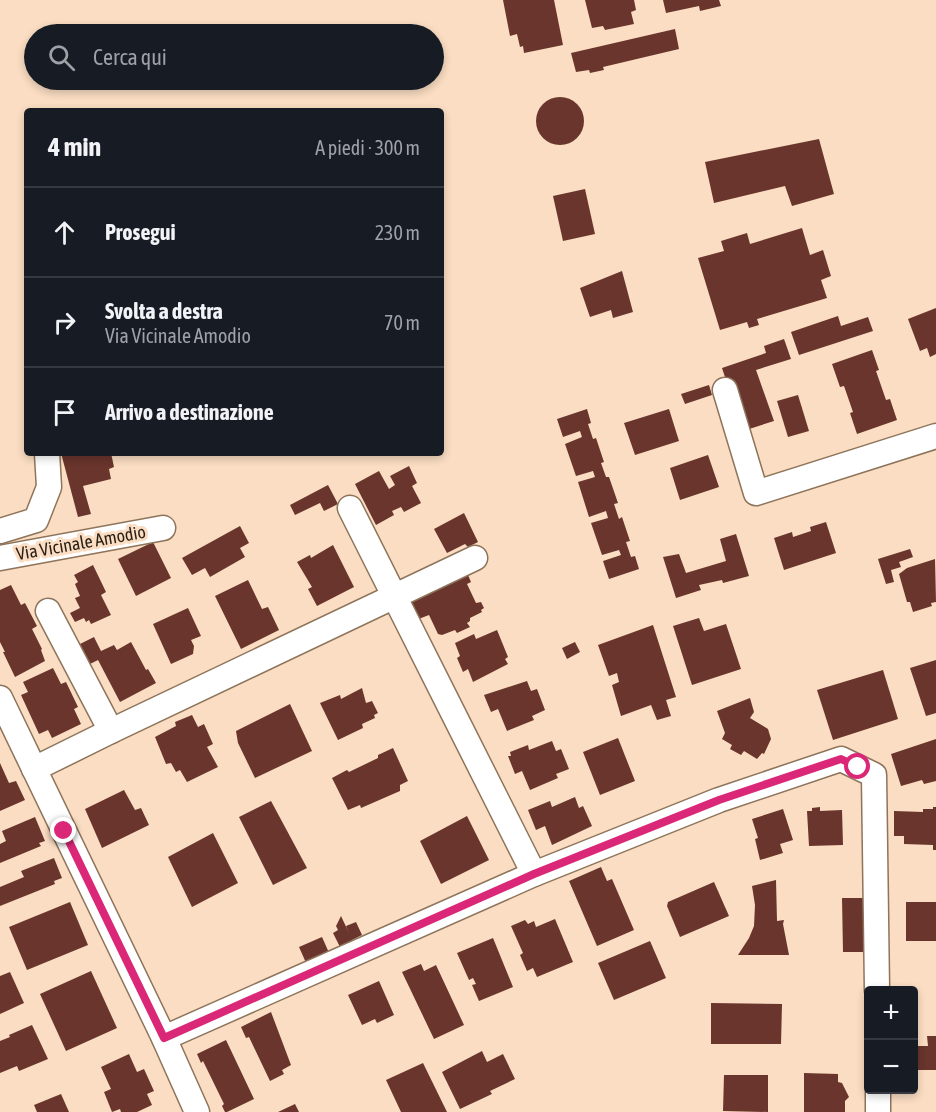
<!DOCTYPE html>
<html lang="it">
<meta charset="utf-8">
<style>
body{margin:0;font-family:"Asap Condensed",sans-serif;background:#20242c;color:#f1f3f6}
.controls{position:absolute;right:18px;bottom:18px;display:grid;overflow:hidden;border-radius:6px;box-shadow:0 3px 9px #0003}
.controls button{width:54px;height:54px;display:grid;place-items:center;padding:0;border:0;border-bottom:2px solid #363941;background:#171b24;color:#f1f3f6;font:30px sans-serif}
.stop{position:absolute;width:18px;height:18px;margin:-14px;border:4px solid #db2777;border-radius:50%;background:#fff}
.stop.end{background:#db2777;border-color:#fff;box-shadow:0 2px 6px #0008}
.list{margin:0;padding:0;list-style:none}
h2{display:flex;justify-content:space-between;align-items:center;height:78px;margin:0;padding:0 24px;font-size:26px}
h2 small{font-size:20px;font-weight:400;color:#9ea1a6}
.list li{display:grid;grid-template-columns:39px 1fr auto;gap:18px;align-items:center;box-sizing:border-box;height:90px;padding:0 24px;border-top:2px solid #363941}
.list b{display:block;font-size:22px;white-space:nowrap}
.list p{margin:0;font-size:20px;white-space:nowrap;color:#9ea1a6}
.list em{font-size:20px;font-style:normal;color:#9ea1a6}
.icon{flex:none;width:33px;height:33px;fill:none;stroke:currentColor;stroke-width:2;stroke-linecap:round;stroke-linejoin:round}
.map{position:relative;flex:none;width:936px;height:1112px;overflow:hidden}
.search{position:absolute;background:#171b24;box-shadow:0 3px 9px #0003;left:24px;top:24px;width:420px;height:66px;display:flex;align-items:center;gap:15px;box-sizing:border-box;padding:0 21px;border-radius:33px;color:#9ea1a6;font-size:22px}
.panel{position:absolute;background:#171b24;box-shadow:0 3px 9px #0003;left:24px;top:108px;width:420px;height:348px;border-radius:6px}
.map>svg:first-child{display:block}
.building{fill:#69352d}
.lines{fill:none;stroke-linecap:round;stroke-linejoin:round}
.minor-casing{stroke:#8d745b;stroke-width:27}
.minor{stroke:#fff;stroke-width:24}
.route{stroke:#db2777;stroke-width:8}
.labels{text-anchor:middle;stroke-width:6;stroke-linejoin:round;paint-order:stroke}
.street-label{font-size:18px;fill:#291f15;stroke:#faddc2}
</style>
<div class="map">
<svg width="936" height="1112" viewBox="0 0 936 1112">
<rect width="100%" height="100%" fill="#faddc2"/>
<g class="building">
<polygon points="503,0 554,0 563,45 524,53 523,46 520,47 517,34 510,36"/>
<polygon points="585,0 634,0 636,10 631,12 634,24 605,30 603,26 592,28"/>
<polygon points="663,0 719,0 721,6 700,11 699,6 666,13"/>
<polygon points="675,29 679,49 603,67 604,70 590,73 589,70 576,72 571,53"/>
<circle cx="560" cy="121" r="24"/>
<polygon points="819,139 834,194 792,206 785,186 714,203 705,162"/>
<polygon points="585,189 595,234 563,241 553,196"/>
<polygon points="802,228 810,255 823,250 831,276 821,280 827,298 757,319 759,325 749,328 747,322 720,330 698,258 724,251 721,241 747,233 750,244"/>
<polygon points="622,271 633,312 613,318 611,310 590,317 580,288"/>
<polygon points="936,308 936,354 930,357 927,348 920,351 908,319"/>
<polygon points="838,316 841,326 868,317 873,331 799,355 791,332"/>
<polygon points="784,339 791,359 756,370 774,421 743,431 722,368 766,353 764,346"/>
<polygon points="872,350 879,370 876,371 886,400 890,399 897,420 857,434 850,413 853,412 844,386 840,387 832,364"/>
<polygon points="709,385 712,395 685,404 681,394"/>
<polygon points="798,395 809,431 788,437 777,401"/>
<polygon points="587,409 591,423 588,424 593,439 596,438 604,462 601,463 606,477 609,477 618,503 614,504 619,519 622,517 630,541 626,542 631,557 635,556 639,569 609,579 603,561 621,555 619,550 602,555 591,523 608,518 606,511 589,517 578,482 595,477 593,471 576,476 565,444 582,437 580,431 563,437 557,419"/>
<polygon points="669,409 679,441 635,455 624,423"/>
<polygon points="61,453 111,453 114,467 109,469 111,479 83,486 91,514 78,517"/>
<polygon points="708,455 719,487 680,500 670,468"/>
<polygon points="409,466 417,483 412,486 421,503 404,512 401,507 392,511 394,515 376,525 355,484 379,471 389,489 395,485 390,476"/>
<polygon points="328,485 338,504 324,511 320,503 295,515 290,505"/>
<polygon points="464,513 478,542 468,547 465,544 447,553 434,529"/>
<polygon points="826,522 836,553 784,570 774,538 792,532 793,537 811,531 810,527"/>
<polygon points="240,526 249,543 240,548 245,557 210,577 205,568 192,575 182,558"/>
<polygon points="736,534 749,576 723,583 722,580 699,585 701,590 676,598 663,557 679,554 686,573 726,561 720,539"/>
<polygon points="153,542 171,578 136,596 118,559"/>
<polygon points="333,545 354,587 317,606 308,589 312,587 297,562 310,555 311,558"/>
<polygon points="910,549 913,557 899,562 901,567 891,570 894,582 886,584 878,559"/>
<polygon points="935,559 936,602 931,603 932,606 913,612 910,602 907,602 899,574 907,568"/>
<polygon points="93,565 106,592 101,595 111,615 91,624 89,620 86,622 84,618 75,622 70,613 80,608 75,598 80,596 75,584 78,582 74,575"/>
<polygon points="468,575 471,582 467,584 476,603 481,602 484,608 481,610 482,612 470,618 470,621 467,623 470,627 457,633 455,630 442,635 438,634 429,615 416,620 408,603"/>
<polygon points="248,580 262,609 268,607 279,630 241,649 215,596"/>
<polygon points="11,585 21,605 25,603 37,626 32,629 42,649 41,650 45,661 15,677 3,652 5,652 0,642 0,590"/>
<polygon points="188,608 201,636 191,640 194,646 193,654 171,664 153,624"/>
<polygon points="699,618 704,631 726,624 741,669 692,685 673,626"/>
<polygon points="653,625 676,697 666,700 671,716 657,720 651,705 621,716 612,685 619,682 617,673 609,676 598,645"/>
<polygon points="497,630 508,657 505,659 508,664 473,682 468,669 463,672 457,658 460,656 455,643 474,634 476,639"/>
<polygon points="94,637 101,651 114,645 117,650 131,642 146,670 148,669 156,683 120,702 98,660 86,666 76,646"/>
<polygon points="575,642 580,652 567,659 562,648"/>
<polygon points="936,660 936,713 926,716 910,668"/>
<polygon points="53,668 61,684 66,682 78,707 74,709 81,724 52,738 48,730 39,734 21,695 28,692 23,682"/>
<polygon points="883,670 898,719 833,740 817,690"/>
<polygon points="527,681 531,691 537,689 545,710 532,716 534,720 507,731 498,709 491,712 484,695"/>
<polygon points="362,688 366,703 372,701 378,713 374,715 375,718 362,724 363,728 338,740 320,703 340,695 341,699"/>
<polygon points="750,698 754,712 750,718 768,729 771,739 764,754 762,753 757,759 744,751 741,755 730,749 732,745 722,739 725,733 717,711"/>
<polygon points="290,704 312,751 255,778 238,743 236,731"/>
<polygon points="192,715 198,727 204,724 213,744 207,747 218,767 187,782 180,770 176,772 171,763 166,764 155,737 176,726 175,722"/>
<polygon points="618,738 635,781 600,795 583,752"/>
<polygon points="936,739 936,781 924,784 922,780 901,786 891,754"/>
<polygon points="552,741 556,751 561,749 569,769 556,774 558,778 530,790 522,771 515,774 508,756 511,756 510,752 528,745 529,750"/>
<polygon points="393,748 408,781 400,785 400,791 361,808 360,805 348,810 332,778 347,770 349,772 378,758 378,755"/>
<polygon points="0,763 9,783 16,781 25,800 0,811"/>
<polygon points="124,790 135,810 141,808 149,825 102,848 85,809"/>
<polygon points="575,797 579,808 583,806 592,826 552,845 545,826 536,830 528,810 550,801 552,807"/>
<polygon points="271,801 307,868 273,885 239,817"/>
<polygon points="820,807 820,811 842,810 843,845 809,846 807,811 812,811 812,808"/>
<polygon points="933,807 936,807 936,850 933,850 933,845 904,844 904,836 894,836 894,811 923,812 923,809 933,809"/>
<polygon points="783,809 793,840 780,844 783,853 760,860 755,839 758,838 752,819"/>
<polygon points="467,816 489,860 441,884 420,841"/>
<polygon points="35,817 45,841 39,843 41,846 0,863 0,844 6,841 2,831"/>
<polygon points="213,833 238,883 192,907 168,857"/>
<polygon points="54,858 62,878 54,881 55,884 0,906 0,887 24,877 21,871"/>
<polygon points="601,867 607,881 612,879 634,930 597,946 569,881"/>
<polygon points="776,880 777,921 784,920 783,924 789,955 738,955 749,938 754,926 755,905 752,886"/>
<polygon points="714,882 729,916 680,937 667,906 668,902"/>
<polygon points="842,898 863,898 863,952 843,952"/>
<polygon points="70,902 88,945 27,970 9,927"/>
<rect x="906" y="902" width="30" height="39"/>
<polygon points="341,916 349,933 346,926 356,922 362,935 352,940 354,943 341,949 333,933 338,930 336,926"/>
<polygon points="555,919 573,962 537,977 533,968 527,971 520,955 523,953 511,926 525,920 528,924 534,921 536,927"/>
<polygon points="322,937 330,955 307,965 299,947"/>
<polygon points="493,938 513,987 479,1001 472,985 476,984 473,978 469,980 457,953"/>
<polygon points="650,941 666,978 614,1000 598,963"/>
<polygon points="421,964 424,971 436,965 464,1025 434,1039 402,972"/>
<polygon points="91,971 117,1028 66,1051 40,994"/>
<polygon points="10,972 24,1003 0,1014 0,976"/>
<polygon points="379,981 394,1015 377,1023 375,1019 362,1025 348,995"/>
<polygon points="711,1003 782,1004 781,1044 711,1044"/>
<polygon points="271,1012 291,1065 282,1070 284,1074 270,1081 249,1037 246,1038 241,1027"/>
<polygon points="32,1025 48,1059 19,1071 17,1066 0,1073 0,1041 10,1037 9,1035"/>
<polygon points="927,1036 936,1036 936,1070 914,1070 914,1046 928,1046"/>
<polygon points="226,1040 254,1099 227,1112 225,1112 222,1106 224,1104 203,1061 201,1063 197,1054"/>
<polygon points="482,1051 487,1062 503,1054 515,1079 490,1091 492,1094 460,1109 442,1072"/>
<polygon points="129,1054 137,1072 144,1069 154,1091 147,1094 152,1105 137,1112 121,1112 120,1109 112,1112 104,1092 111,1089 101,1067"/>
<polygon points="423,1063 447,1112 401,1112 386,1080"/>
<polygon points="804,1073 838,1074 838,1082 842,1083 849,1097 845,1101 845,1112 804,1112"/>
<polygon points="724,1075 768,1075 768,1112 723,1111"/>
<polygon points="61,1094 69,1112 37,1112 34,1105"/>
<polygon points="295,1104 299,1112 278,1112"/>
</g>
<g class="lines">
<g class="minor-casing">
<g id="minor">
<polyline points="725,390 756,493 936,436"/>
<polyline points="350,508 534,874"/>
<polyline points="0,531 36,520 49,487 47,453"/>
<polyline points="0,558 163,528"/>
<polyline points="48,611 111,731"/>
<polyline points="0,698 164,1038 197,1112"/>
<polyline points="34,769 111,731 475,558"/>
<polyline points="164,1038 534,874 719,800 841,759 874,775 877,990"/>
<polyline points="878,1090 878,1112"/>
</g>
</g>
<use href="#minor" class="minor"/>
</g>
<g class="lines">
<polyline class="route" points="64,831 164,1038 534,874 719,800 841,759 858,767"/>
</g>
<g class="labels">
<g class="street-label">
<text transform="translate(81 543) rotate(-10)" y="6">Via Vicinale Amodio</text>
</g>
</g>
</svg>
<div class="controls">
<button>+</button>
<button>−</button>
</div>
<div class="stop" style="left:858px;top:767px"></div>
<div class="stop end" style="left:64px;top:831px"></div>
<div class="search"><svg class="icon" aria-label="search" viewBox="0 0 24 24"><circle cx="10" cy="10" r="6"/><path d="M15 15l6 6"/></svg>Cerca qui</div>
<section class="panel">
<h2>4 min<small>A piedi · 300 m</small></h2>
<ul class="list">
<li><svg class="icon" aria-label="ahead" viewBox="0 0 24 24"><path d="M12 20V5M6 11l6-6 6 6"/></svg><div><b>Prosegui</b></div><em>230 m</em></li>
<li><svg class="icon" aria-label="right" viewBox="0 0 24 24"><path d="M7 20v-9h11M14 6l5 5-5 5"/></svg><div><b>Svolta a destra</b><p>Via Vicinale Amodio</p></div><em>70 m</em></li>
<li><svg class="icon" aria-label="arrive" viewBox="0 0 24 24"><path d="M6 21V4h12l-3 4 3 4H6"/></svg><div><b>Arrivo a destinazione</b></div></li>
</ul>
</section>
</div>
